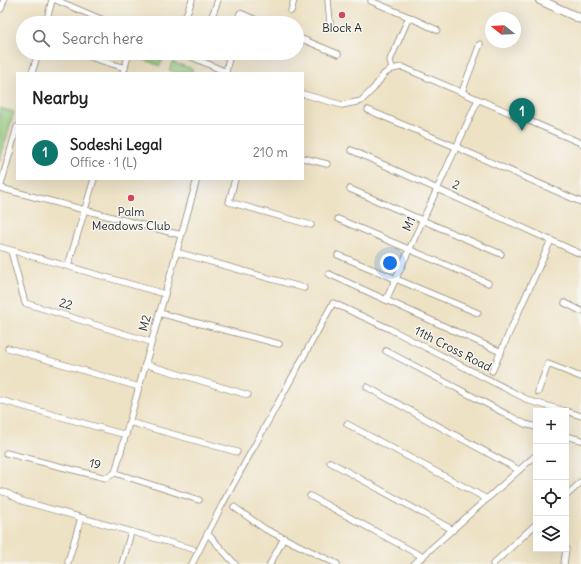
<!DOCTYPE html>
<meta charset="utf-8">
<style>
body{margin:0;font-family:Delius,sans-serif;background:#f6f6f6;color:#202124}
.controls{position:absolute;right:12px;bottom:12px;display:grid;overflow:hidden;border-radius:0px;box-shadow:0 4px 16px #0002}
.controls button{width:36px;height:36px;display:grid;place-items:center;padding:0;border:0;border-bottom:1px solid #e0e0e0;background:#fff;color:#202124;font:20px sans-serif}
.compass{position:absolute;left:485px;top:12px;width:36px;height:36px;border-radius:50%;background:#fff;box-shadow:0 4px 16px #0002;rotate:288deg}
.you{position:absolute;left:390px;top:263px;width:14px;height:14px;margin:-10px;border:3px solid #fff;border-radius:50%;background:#1a73e8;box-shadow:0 0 0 6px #1a73e833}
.badge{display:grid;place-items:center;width:26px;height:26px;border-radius:50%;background:#0f766e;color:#fff;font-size:13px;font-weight:700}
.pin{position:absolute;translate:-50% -33px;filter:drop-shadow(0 1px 2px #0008)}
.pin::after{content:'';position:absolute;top:21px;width:14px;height:12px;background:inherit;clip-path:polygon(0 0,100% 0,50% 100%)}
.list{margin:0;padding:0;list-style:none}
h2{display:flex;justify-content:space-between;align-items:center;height:52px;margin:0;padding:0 16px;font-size:17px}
h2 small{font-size:13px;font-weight:400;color:#757577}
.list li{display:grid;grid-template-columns:26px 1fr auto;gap:12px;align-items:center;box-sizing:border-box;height:56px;padding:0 16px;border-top:1px solid #e0e0e0}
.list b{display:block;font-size:15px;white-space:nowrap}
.list p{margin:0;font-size:13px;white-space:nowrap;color:#757577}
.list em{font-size:13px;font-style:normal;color:#757577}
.icon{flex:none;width:22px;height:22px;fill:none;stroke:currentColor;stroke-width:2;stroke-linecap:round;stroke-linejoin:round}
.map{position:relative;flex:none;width:581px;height:564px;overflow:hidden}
.search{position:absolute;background:#fff;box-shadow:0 4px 16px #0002;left:16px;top:16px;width:288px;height:44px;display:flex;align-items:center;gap:10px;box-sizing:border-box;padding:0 14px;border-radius:22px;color:#757577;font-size:15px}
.panel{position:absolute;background:#fff;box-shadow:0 4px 16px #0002;left:16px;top:72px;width:288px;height:108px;border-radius:0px}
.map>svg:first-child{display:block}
.green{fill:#94cb7e;stroke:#607b54}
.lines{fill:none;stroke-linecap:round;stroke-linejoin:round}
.street-casing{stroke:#8c8678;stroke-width:7}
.secondary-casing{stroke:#8c8678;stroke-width:10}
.street{stroke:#fff;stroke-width:5.5}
.secondary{stroke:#fff;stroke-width:8}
.poi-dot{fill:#d1495b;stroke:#f6f6f2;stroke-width:1.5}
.labels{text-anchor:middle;stroke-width:3;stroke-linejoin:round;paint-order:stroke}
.poi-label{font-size:12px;fill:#2b2b2b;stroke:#f6f6f2}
.street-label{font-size:12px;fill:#2b2b2b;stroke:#f6f6f2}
</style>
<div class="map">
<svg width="581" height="564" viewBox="0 0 581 564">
<rect width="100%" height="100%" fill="#f6f6f2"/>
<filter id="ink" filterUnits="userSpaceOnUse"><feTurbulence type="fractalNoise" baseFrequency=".025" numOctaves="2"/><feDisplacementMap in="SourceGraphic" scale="8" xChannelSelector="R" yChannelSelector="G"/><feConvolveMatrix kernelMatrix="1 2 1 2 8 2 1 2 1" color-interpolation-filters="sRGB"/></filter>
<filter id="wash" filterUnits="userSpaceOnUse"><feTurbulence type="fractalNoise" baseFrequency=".012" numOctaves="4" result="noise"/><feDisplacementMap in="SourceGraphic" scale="16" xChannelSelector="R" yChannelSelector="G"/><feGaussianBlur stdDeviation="0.9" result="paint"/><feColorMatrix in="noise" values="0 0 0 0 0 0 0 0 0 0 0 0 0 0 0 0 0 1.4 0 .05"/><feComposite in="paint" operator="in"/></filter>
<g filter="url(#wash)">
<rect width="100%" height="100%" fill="#eee2c5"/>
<g class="green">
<polygon points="142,53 152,53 164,57 160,66 140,58"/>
<polygon points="172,62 193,69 191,73 177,73 169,70"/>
<polygon points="0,108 14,112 0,160"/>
</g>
</g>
<g filter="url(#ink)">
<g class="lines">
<g class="street-casing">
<g id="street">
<polyline points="56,0 110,23"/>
<polyline points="328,0 330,23"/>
<polyline points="371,1 409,17 390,60 392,69"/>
<polyline points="0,9 1,9 4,0"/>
<polyline points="291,11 294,0"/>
<polyline points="409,17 437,30"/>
<polyline points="211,19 218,0"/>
<polyline points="46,23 52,0"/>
<polyline points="183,23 192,0"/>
<polyline points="237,23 240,13 263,23"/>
<polyline points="297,37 338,54"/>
<polyline points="77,53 125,68"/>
<polyline points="183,53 226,72 230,53"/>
<polyline points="32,73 38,53"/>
<polyline points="123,73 129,53"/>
<polyline points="462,92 480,44"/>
<polyline points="303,94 342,105 361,101 374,88 384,74 392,69 402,67 581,143"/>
<polyline points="368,110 456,147 581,202"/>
<polyline points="351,150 581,254"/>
<polyline points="303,158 327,164"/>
<polyline points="235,179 229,202 311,225"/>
<polyline points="0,188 181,235"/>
<polyline points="0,188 17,127"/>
<polyline points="350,189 501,254"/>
<polyline points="338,219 488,283"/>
<polyline points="0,247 165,294"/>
<polyline points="11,251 25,303 151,342"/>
<polyline points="176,252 304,288"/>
<polyline points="338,255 478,313"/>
<polyline points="68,266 94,179"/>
<polyline points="329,274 386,300 478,100"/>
<polyline points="386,300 501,352"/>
<polyline points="565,303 581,311"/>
<polyline points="159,313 279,344"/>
<polyline points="8,348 139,387"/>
<polyline points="386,351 525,424 536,427"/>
<polyline points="145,364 248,395"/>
<polyline points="492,371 551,240"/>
<polyline points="367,387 519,470"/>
<polyline points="538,392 548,364 581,377"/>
<polyline points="0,400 126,435"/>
<polyline points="566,411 581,416"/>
<polyline points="129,422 237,452"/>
<polyline points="347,424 487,499"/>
<polyline points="566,436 581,440"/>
<polyline points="6,453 106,478 115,473 199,500"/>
<polyline points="330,462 453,530"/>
<polyline points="115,473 197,179"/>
<polyline points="0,491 7,493 22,501 193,549"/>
<polyline points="310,496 423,557"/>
<polyline points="566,496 581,482"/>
<polyline points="234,507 265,529 337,564"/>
<polyline points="208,534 235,564"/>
<polyline points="68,562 81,518"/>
<polyline points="122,564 131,532"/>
<polyline points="192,564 223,503 333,303 390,329 530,401 565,411"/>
<polyline points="270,564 284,538"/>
<polyline points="414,564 536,455"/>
<polyline points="493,564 536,524"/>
<polyline points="564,564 566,549"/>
</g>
</g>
<g class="secondary-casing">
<polyline id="secondary" points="540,0 581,19"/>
</g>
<use href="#street" class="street"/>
<use href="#secondary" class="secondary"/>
</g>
</g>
<g class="poi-dot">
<circle cx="342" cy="15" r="4"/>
<circle cx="131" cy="198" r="4"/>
</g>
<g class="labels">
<g class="poi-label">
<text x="342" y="32">Block A</text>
<text x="131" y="216">Palm<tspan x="131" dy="14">Meadows Club</tspan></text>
</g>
<g class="street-label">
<text transform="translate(456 185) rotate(24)" y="4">2</text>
<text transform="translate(409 224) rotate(-66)" y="4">M1</text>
<text transform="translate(66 304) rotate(17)" y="4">22</text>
<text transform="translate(145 323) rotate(-75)" y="4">M2</text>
<text transform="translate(453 349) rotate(27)" y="4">11th Cross Road</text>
<text transform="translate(95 464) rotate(14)" y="4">19</text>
</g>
</g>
</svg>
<div class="controls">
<button>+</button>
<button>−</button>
<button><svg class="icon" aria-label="locate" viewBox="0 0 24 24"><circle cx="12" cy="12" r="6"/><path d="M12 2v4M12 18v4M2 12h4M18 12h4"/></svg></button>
<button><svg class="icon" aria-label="layers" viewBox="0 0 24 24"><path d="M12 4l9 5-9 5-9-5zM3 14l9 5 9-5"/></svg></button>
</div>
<svg class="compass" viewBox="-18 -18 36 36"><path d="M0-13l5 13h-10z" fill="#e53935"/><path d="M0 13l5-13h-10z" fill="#757577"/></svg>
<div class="you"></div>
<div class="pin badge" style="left:522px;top:131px">1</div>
<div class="search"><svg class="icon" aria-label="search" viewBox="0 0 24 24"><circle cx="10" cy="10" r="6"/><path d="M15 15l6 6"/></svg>Search here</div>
<section class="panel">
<h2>Nearby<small></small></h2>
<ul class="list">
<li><span class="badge">1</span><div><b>Sodeshi Legal</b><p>Office · 1 (L)</p></div><em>210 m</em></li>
</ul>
</section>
</div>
